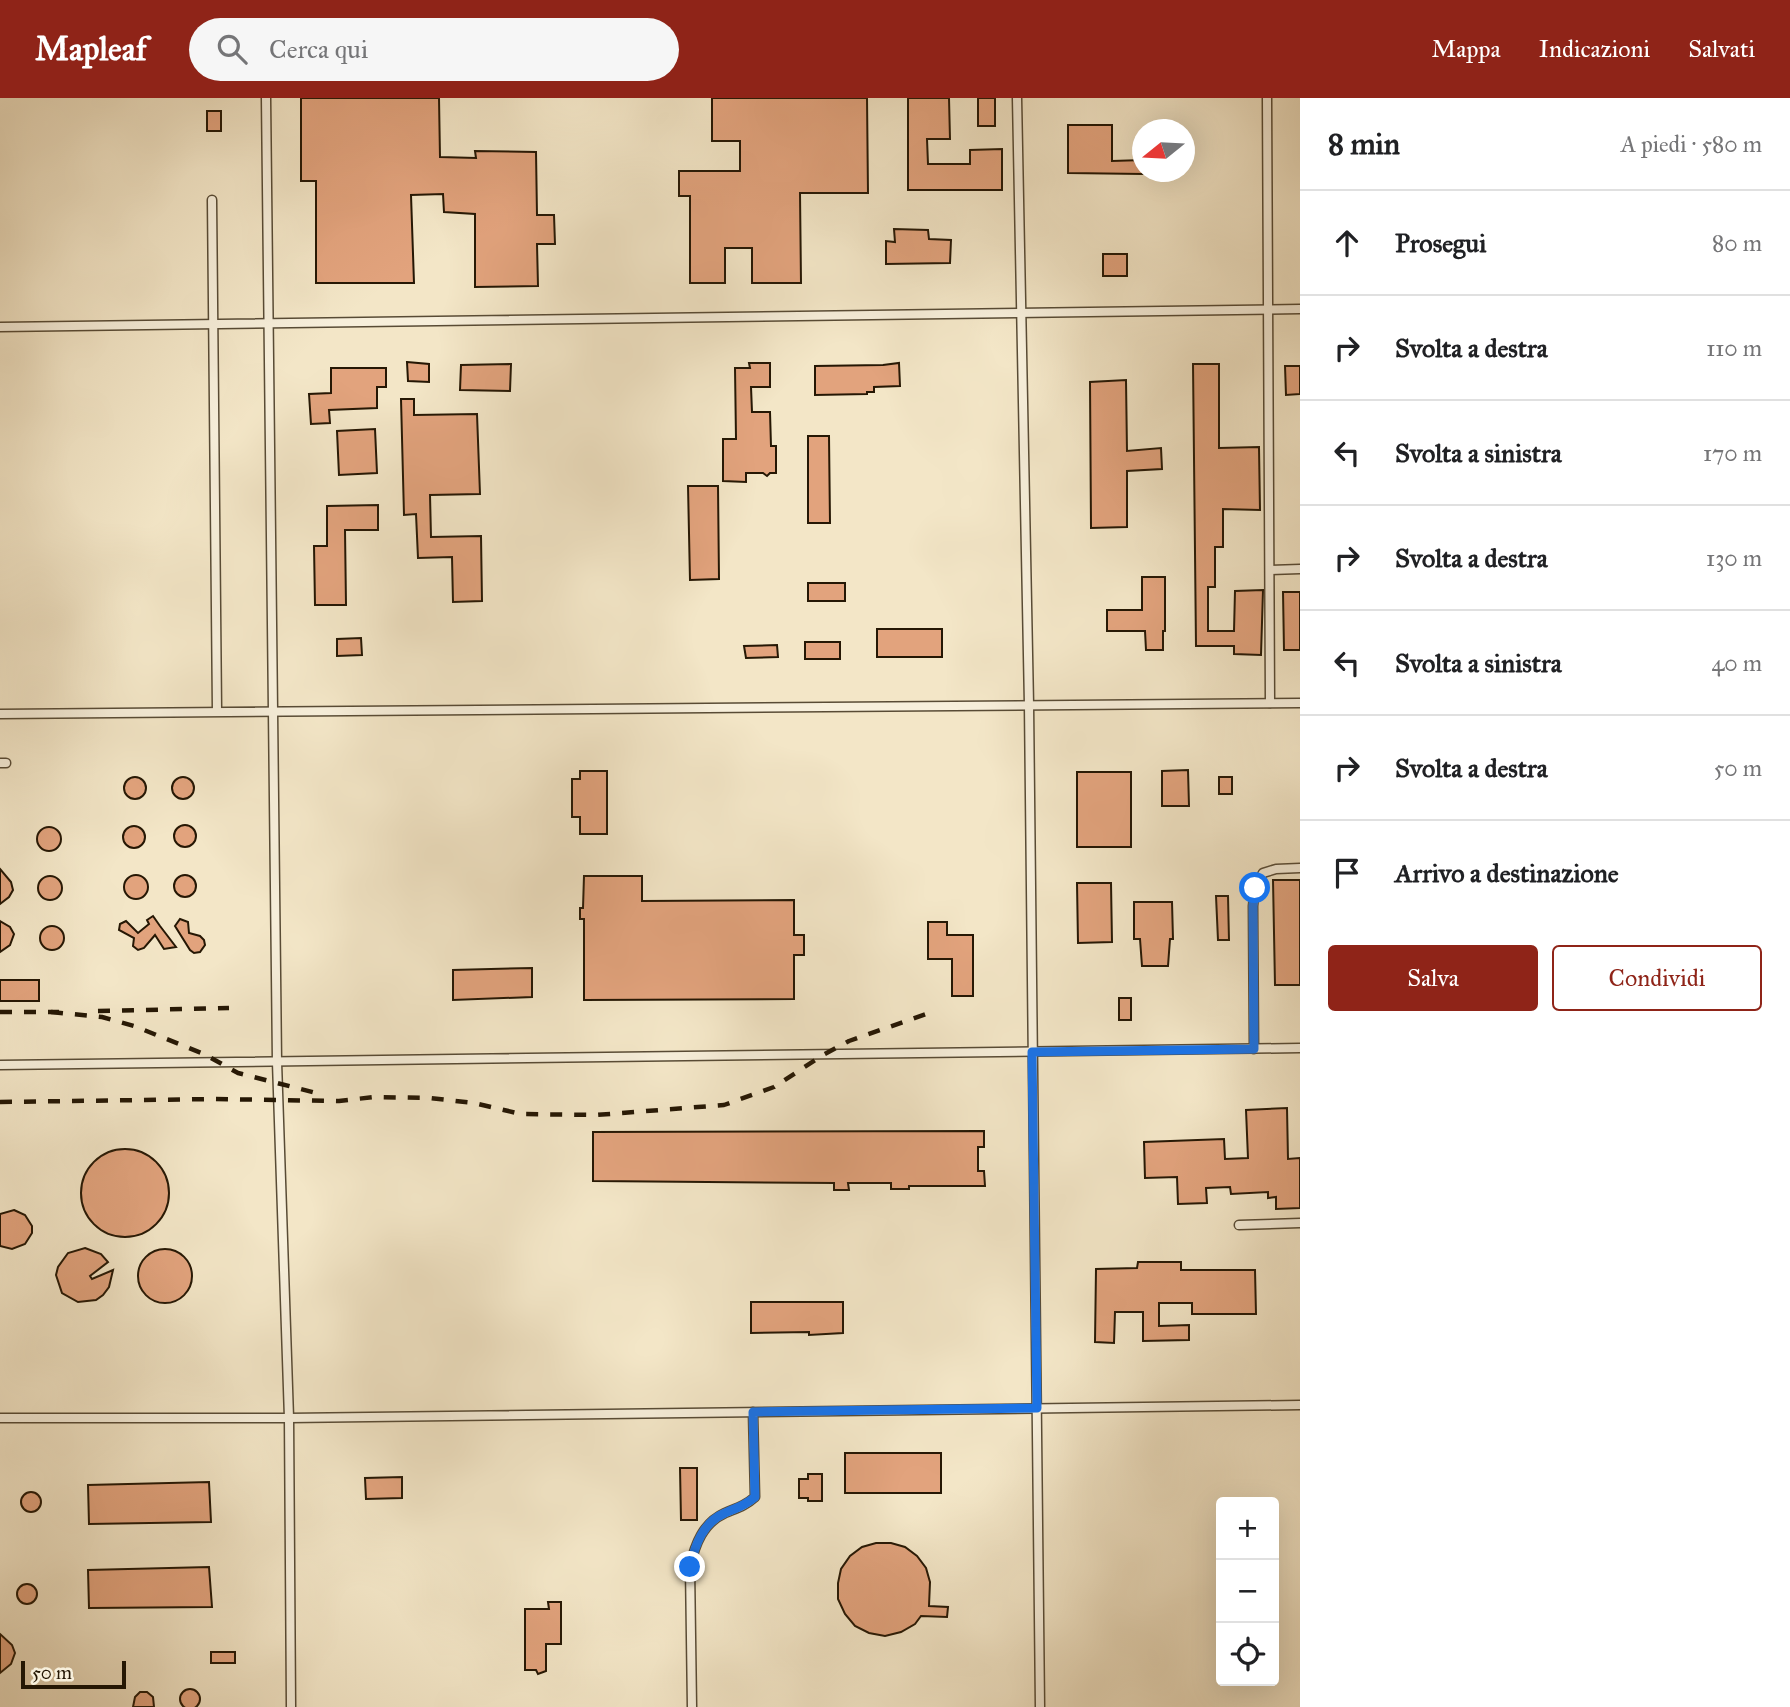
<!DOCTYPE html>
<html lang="it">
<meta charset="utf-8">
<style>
body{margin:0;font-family:"IM FELL Great Primer",serif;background:#f6f6f6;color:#202124}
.controls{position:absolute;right:21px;bottom:21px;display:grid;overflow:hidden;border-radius:7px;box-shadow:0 7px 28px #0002}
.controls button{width:63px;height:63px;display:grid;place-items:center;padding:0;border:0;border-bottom:2px solid #e0e0e0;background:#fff;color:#202124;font:35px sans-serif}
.compass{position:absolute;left:1132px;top:21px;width:63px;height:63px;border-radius:50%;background:#fff;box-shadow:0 7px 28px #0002;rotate:252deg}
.scale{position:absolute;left:21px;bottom:18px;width:105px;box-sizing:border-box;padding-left:7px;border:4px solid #251704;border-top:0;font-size:19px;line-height:24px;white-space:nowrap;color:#251704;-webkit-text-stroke:5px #f7efdb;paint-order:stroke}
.stop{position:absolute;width:21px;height:21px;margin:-16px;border:5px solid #1a73e8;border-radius:50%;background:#fff}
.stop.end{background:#1a73e8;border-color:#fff;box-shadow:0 2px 7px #0008}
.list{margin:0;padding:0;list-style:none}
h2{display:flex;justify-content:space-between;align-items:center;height:91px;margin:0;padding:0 28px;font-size:30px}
h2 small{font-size:23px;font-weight:400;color:#757577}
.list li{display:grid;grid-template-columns:46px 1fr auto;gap:21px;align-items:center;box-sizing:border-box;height:105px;padding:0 28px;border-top:2px solid #e0e0e0}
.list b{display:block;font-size:26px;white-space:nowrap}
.list em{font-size:23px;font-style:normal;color:#757577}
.actions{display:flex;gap:14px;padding:21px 28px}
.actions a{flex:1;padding:16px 0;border:2px solid #8f2418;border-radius:7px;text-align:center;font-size:24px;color:#8f2418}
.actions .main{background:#8f2418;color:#fff}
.icon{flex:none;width:38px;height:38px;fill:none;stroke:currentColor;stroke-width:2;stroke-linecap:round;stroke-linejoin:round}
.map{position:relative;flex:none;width:1300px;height:1609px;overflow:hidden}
header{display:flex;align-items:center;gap:42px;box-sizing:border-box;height:98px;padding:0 35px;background:#8f2418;color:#fff}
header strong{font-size:33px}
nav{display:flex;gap:38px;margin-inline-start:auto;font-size:24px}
.search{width:490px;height:63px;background:#f6f6f6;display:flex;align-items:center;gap:18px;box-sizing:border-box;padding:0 24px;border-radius:38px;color:#757577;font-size:26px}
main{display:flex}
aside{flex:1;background:#fff}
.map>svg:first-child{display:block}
.building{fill:#e2a37d;stroke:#251704;stroke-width:2}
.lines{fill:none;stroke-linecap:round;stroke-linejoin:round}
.service-casing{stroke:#584b35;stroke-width:11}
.service{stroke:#f7efdb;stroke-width:8}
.rail{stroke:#251704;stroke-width:4.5;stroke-dasharray:12 12;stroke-linecap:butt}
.route{stroke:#1a73e8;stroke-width:9}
</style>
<header>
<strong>Mapleaf</strong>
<div class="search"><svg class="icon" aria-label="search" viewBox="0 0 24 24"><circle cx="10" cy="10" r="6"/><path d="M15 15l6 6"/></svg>Cerca qui</div>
<nav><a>Mappa</a><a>Indicazioni</a><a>Salvati</a></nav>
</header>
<main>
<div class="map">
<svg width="1300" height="1609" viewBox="0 0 1300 1609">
<rect width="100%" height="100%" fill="#f3e6c7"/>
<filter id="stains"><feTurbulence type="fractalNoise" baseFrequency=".00286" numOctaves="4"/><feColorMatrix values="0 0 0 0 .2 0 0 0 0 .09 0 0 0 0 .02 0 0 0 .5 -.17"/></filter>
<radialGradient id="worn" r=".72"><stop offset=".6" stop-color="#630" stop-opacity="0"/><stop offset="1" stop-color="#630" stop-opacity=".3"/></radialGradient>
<g class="building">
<polygon points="301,0 439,0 440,59 476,60 475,53 536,54 537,117 554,117 555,146 537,146 538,188 475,189 475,116 444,114 443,96 411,97 414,185 316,185 316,83 301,83"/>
<polygon points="712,0 867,0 868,95 800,95 801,185 752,185 752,150 725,150 725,185 690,185 690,98 679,98 679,73 740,73 740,43 712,43"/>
<polygon points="908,0 949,0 950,41 927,41 928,66 970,66 970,52 1002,51 1002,92 908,92"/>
<rect x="978" y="0" width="17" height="28"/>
<rect x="207" y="13" width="14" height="20"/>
<polygon points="1068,27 1112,27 1112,63 1143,62 1143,76 1068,75"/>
<polygon points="894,131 928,132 929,141 951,142 950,165 886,166 886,143 895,144"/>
<rect x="1103" y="156" width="24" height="22"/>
<polygon points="407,264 429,266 429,284 408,283"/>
<polygon points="749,265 770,265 770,289 751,289 752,314 770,314 771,348 776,348 776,375 770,375 767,378 763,375 746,375 746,384 723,383 723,341 736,341 735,270 750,270"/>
<polygon points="899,265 900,288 874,289 874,294 867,294 867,296 815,297 815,268 883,267"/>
<polygon points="511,266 510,293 460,292 461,267"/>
<polygon points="1193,266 1219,266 1219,350 1259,349 1260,412 1223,411 1223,449 1215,449 1215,489 1208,489 1208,533 1234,533 1235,493 1263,492 1261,557 1234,556 1234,548 1196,548"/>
<polygon points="1285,268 1300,268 1300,296 1286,297"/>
<polygon points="331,270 386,270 386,289 377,289 377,310 329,312 330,325 311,326 309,296 331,295"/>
<polygon points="1126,282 1127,353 1161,350 1162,371 1127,373 1127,429 1091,430 1090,284"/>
<polygon points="401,301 414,301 414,317 477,316 480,396 430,397 431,439 481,438 482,503 453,504 452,459 418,460 416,416 404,417"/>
<polygon points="375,331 377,375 339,377 337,333"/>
<polygon points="808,338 829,338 830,425 808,425"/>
<polygon points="688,388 718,388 719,481 690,482"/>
<polygon points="378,407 378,432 345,432 346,507 315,507 314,448 327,448 327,408"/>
<polygon points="1142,479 1165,479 1165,533 1163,533 1163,552 1146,552 1145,533 1107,533 1107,512 1142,512"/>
<rect x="808" y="485" width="37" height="18"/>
<polygon points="1283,494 1300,494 1300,552 1284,552"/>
<rect x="877" y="531" width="65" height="28"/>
<polygon points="361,540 362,557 337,558 337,541"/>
<rect x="805" y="544" width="35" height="17"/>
<polygon points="777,547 778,559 746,560 744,548"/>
<polygon points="1188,672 1189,708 1162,708 1162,673"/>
<polygon points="580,673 607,673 607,736 580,736 580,719 572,719 572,681 580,681"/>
<rect x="1077" y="674" width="54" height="75"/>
<rect x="1219" y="679" width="13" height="17"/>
<circle cx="135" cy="690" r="11"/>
<circle cx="183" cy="690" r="11"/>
<circle cx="185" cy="738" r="11"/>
<circle cx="134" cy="739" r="11"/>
<circle cx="49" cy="741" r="12"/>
<polygon points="0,771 11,784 13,792 9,799 0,806"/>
<circle cx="136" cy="789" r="12"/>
<circle cx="185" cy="788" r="11"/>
<circle cx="50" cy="790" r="12"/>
<polygon points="584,778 642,778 642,803 794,802 794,837 804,837 804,857 794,857 794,901 584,902 584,821 580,821 580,810 583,810"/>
<polygon points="1273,782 1300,782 1300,887 1275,887"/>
<polygon points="1077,785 1111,785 1112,844 1078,845"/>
<polygon points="1216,798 1228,798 1229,842 1218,842"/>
<polygon points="1134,804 1172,804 1173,841 1170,841 1168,868 1142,868 1140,841 1134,841"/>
<polygon points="153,818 160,828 176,849 164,851 155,837 144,850 138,852 133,848 134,840 119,832 120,826 126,823 138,835 149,826 147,822"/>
<polygon points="180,821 188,824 189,835 200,838 204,842 205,847 200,854 194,855 190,852 175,828"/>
<polygon points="0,823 10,829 14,836 10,847 0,854"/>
<polygon points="928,824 947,824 947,837 973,837 973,898 952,898 952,861 928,861"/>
<circle cx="52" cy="840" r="12"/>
<polygon points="532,870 532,899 453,902 453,872"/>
<rect x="0" y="882" width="39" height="21"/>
<rect x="1119" y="900" width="12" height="22"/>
<polygon points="1287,1010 1288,1061 1300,1060 1300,1110 1276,1111 1276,1099 1268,1100 1268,1094 1231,1096 1230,1089 1206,1090 1207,1105 1178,1106 1177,1079 1145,1080 1144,1044 1224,1041 1225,1061 1248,1060 1246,1012"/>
<polygon points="984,1033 984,1049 978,1049 978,1073 984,1073 985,1088 909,1088 909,1091 891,1091 891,1085 848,1085 849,1092 834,1092 834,1085 593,1083 593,1034"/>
<circle cx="125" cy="1095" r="44"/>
<polygon points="14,1112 25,1117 32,1128 32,1135 25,1146 12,1151 0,1148 0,1116"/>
<polygon points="85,1150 101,1156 108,1164 90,1178 92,1181 113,1172 109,1189 103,1197 96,1202 78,1204 62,1195 56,1177 58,1169 68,1155"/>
<circle cx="165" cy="1178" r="27"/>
<polygon points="1138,1164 1181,1164 1181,1172 1255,1172 1256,1216 1192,1216 1192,1205 1159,1205 1159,1228 1189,1227 1189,1242 1143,1243 1143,1214 1115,1214 1114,1245 1095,1244 1096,1171 1137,1170"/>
<polygon points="751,1204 843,1204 843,1235 809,1237 809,1234 751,1235"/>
<rect x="845" y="1355" width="96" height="40"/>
<polygon points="680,1370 697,1370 697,1422 681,1422"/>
<polygon points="808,1376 822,1376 822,1403 808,1403 808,1400 799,1400 799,1381 808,1381"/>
<polygon points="402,1379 402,1400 366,1401 365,1380"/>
<polygon points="209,1384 211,1424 89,1426 88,1387"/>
<circle cx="31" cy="1404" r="10"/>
<polygon points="876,1445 891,1445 905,1449 917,1458 926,1470 930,1484 929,1508 948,1509 947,1519 921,1518 915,1526 901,1534 885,1538 869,1535 855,1528 845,1516 838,1501 838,1485 841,1471 850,1458 862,1449"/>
<polygon points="209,1469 212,1509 89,1510 88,1472"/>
<circle cx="27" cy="1496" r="10"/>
<polygon points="548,1504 561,1504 561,1546 546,1546 546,1573 538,1576 536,1572 525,1572 525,1511 549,1511"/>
<polygon points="0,1536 12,1547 15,1555 11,1566 0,1575"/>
<rect x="211" y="1554" width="24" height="11"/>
<circle cx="190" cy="1601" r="10"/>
<polygon points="140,1594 147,1594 153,1599 154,1609 133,1609 135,1599"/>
</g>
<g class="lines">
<g class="service-casing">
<g id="service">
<polyline points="266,0 277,964 289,1320 291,1609"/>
<polyline points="1017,0 1029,607 1040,1609"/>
<polyline points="1267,0 1270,605"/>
<polyline points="212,102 217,613"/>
<polyline points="0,229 1300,211"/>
<polyline points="1270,472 1300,471"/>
<polyline points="0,616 1300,605"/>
<polyline points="0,665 6,665"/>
<polyline points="1254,951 1253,808 1255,790 1263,775 1276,771 1300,770"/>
<polyline points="0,967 1300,950"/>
<polyline points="1239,1127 1300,1125"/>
<polyline points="0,1320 289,1320 1300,1307"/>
<path d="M692,1609L690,1469C695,1446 703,1425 725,1415C737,1410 745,1408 755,1399L753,1314"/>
</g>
</g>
<use href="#service" class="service"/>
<g class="rail">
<polyline points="98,913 229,910"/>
<polyline points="0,914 59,914"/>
<polyline points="51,914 102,919 134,928 204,956 238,975 324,997"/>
<polyline points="0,1004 214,1001 339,1003 374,999 430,1000 474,1005 521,1016 596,1017 724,1007 774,989 823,957 849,943 929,915"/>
</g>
</g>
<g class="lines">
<path class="route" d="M690,1469C695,1447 703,1424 725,1415C738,1409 743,1409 755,1399L753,1314L1037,1310L1032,954L1254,951L1253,808L1255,790"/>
</g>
<rect width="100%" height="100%" filter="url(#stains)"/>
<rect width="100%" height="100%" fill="url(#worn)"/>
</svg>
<div class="controls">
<button>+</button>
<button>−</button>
<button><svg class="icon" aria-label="locate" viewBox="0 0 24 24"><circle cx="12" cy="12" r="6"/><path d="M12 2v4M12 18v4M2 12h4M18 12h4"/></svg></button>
</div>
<svg class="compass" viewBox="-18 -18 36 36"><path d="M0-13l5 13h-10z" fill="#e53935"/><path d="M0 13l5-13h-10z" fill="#757577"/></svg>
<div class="scale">50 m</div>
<div class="stop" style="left:1255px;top:790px"></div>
<div class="stop end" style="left:690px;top:1469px"></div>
</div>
<aside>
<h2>8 min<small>A piedi · 580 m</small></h2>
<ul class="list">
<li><svg class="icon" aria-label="ahead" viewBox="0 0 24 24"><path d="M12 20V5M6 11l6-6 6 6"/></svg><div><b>Prosegui</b></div><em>80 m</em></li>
<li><svg class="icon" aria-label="right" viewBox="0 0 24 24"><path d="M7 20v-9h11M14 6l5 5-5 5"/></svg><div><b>Svolta a destra</b></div><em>110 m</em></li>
<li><svg class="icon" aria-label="left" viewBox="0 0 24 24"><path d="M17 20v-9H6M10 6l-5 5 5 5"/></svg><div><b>Svolta a sinistra</b></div><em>170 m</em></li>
<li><svg class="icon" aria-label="right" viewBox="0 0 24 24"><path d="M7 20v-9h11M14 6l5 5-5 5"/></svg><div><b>Svolta a destra</b></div><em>130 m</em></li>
<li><svg class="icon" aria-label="left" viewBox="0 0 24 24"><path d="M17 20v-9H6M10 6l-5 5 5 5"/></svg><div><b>Svolta a sinistra</b></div><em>40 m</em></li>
<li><svg class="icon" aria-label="right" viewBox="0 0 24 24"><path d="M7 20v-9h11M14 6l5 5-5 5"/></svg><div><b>Svolta a destra</b></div><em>50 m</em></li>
<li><svg class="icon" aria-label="arrive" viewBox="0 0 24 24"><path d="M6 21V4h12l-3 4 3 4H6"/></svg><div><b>Arrivo a destinazione</b></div></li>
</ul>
<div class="actions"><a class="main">Salva</a><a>Condividi</a></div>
</aside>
</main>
